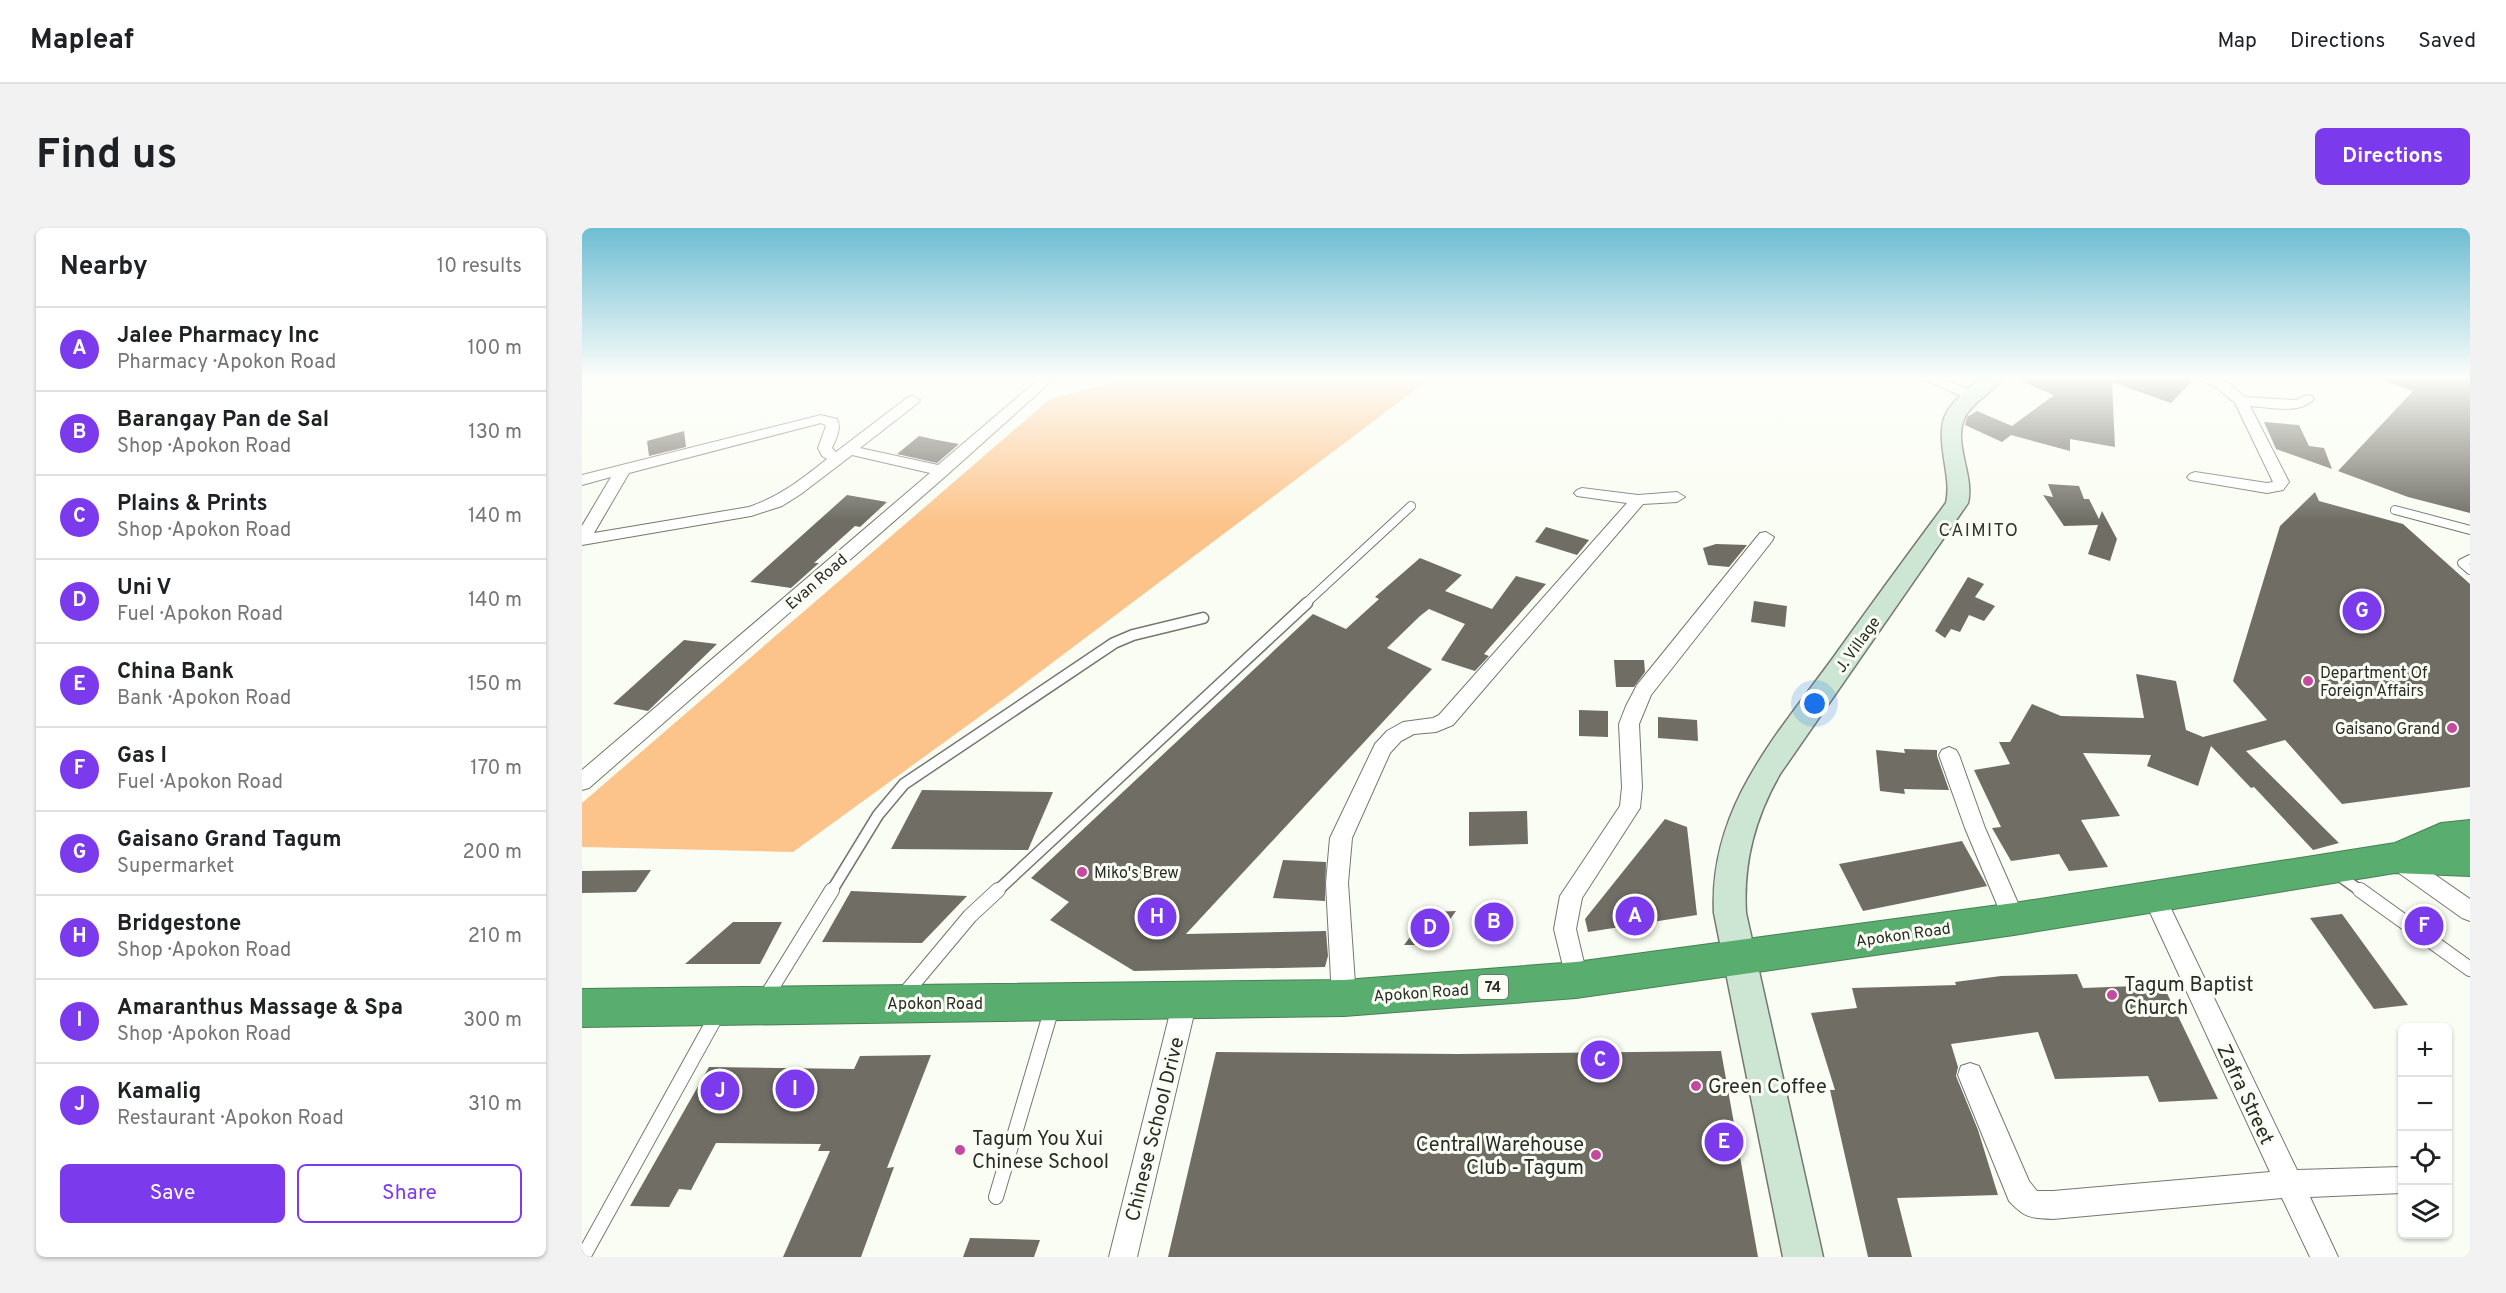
<!DOCTYPE html>
<meta charset="utf-8">
<style>
body{margin:0;font-family:Overpass,sans-serif;background:#f2f2f2;color:#202124}
.controls{position:absolute;right:18px;bottom:18px;display:grid;overflow:hidden;border-radius:9px;box-shadow:0 2px 4px #0004}
.controls button{width:54px;height:54px;display:grid;place-items:center;padding:0;border:0;border-bottom:2px solid #e0e0e0;background:#fff;color:#202124;font:30px sans-serif}
.you{position:absolute;left:1233px;top:476px;width:21px;height:21px;margin:-15px;border:4px solid #fff;border-radius:50%;background:#1a73e8;box-shadow:0 0 0 9px #1a73e833}
.badge{display:grid;place-items:center;width:39px;height:39px;border-radius:50%;background:#7c3aed;color:#fff;font-size:20px;font-weight:700}
.pin{position:absolute;translate:-50% -50%;border:3px solid #fff;box-shadow:0 2px 6px #0006}
.list{margin:0;padding:0;list-style:none}
h2{display:flex;justify-content:space-between;align-items:center;height:78px;margin:0;padding:0 24px;font-size:26px}
h2 small{font-size:20px;font-weight:400;color:#757577}
.list li{display:grid;grid-template-columns:39px 1fr auto;gap:18px;align-items:center;box-sizing:border-box;height:84px;padding:0 24px;border-top:2px solid #e0e0e0}
.list b{display:block;font-size:22px;white-space:nowrap}
.list p{margin:0;font-size:20px;white-space:nowrap;color:#757577}
.list em{font-size:20px;font-style:normal;color:#757577}
.actions{display:flex;gap:12px;padding:18px 24px}
.actions a{flex:1;padding:14px 0;border:2px solid #7c3aed;border-radius:9px;text-align:center;font-size:21px;color:#7c3aed}
.actions .main{background:#7c3aed;color:#fff}
.icon{flex:none;width:33px;height:33px;fill:none;stroke:currentColor;stroke-width:2;stroke-linecap:round;stroke-linejoin:round}
.map{position:relative;flex:none;width:1888px;height:1029px;overflow:hidden;border-radius:9px}
header{display:flex;align-items:center;gap:36px;box-sizing:border-box;height:84px;padding:0 30px;background:#fff;border-bottom:2px solid #e0e0e0}
header strong{font-size:28px}
nav{display:flex;gap:33px;margin-inline-start:auto;font-size:21px}
.intro{display:flex;align-items:center;justify-content:space-between;box-sizing:border-box;height:144px;padding:0 36px}
h1{margin:0;font-size:42px}
.button{padding:15px 27px;border-radius:9px;background:#7c3aed;color:#fff;font-size:21px;font-weight:700}
main{display:flex;gap:36px;padding:0 36px}
aside{flex:1;background:#fff;border-radius:9px;box-shadow:0 2px 4px #0004}
.map>svg:first-child{display:block}
.green{fill:#fcc48b}
.building{fill:#6f6d64}
.lines{fill:none;stroke-linecap:round;stroke-linejoin:round}
.lane-far2-casing{stroke:#757870;stroke-width:10}
.lane-far1-casing{stroke:#757870;stroke-width:13}
.lane-casing{stroke:#757870;stroke-width:16}
.street-casing{stroke:#757870;stroke-width:2}
.secondary-casing{stroke:#757870;stroke-width:3}
.highway-casing{stroke:#498056;stroke-width:2}
.lane-far2{stroke:#fff;stroke-width:8}
.lane-far1{stroke:#fff;stroke-width:10}
.lane{stroke:#fff;stroke-width:14}
.street{fill:#fff;fill-rule:evenodd}
.secondary{fill:#cde6d4;fill-rule:evenodd}
.highway{fill:#59ad6f;fill-rule:evenodd}
.poi-dot{fill:#c34a9e;stroke:#fafdf3;stroke-width:2}
.labels{text-anchor:middle;stroke-width:6;stroke-linejoin:round;paint-order:stroke}
.shield{fill:#fafdf3;stroke:#686b65;stroke-width:1.5}
.shield-label{font-size:15px;font-weight:bold;fill:#2a2c28}
.street-label{font-size:16px;fill:#2a2c28;stroke:#fafdf3}
.poi-label{font-size:16px;fill:#2a2c28;stroke:#fafdf3;text-anchor:start}
.neighbourhood-label{font-size:18px;letter-spacing:1.5px;fill:#31332c;stroke:#fafdf3}
.near-poi-label{font-size:20px;fill:#2a2c28;stroke:#fafdf3;text-anchor:start}
.near-street-label{font-size:20px;fill:#2a2c28;stroke:#fafdf3}
</style>
<header>
<strong>Mapleaf</strong>
<nav><a>Map</a><a>Directions</a><a>Saved</a></nav>
</header>
<div class="intro"><h1>Find us</h1><a class="button">Directions</a></div>
<main>
<aside>
<h2>Nearby<small>10 results</small></h2>
<ul class="list">
<li><span class="badge">A</span><div><b>Jalee Pharmacy Inc</b><p>Pharmacy · Apokon Road</p></div><em>100 m</em></li>
<li><span class="badge">B</span><div><b>Barangay Pan de Sal</b><p>Shop · Apokon Road</p></div><em>130 m</em></li>
<li><span class="badge">C</span><div><b>Plains &amp; Prints</b><p>Shop · Apokon Road</p></div><em>140 m</em></li>
<li><span class="badge">D</span><div><b>Uni V</b><p>Fuel · Apokon Road</p></div><em>140 m</em></li>
<li><span class="badge">E</span><div><b>China Bank</b><p>Bank · Apokon Road</p></div><em>150 m</em></li>
<li><span class="badge">F</span><div><b>Gas I</b><p>Fuel · Apokon Road</p></div><em>170 m</em></li>
<li><span class="badge">G</span><div><b>Gaisano Grand Tagum</b><p>Supermarket</p></div><em>200 m</em></li>
<li><span class="badge">H</span><div><b>Bridgestone</b><p>Shop · Apokon Road</p></div><em>210 m</em></li>
<li><span class="badge">I</span><div><b>Amaranthus Massage &amp; Spa</b><p>Shop · Apokon Road</p></div><em>300 m</em></li>
<li><span class="badge">J</span><div><b>Kamalig</b><p>Restaurant · Apokon Road</p></div><em>310 m</em></li>
</ul>
<div class="actions"><a class="main">Save</a><a>Share</a></div>
</aside>
<div class="map">
<svg width="1888" height="1029" viewBox="0 0 1888 1029">
<rect width="100%" height="100%" fill="#fafdf3"/>
<polygon class="green" points="548,150 849,150 426,468 211,624 0,619 0,575 468,171"/>
<g class="building">
<polygon points="1431,150 1612,150 1612,151 1589,175 1530,154 1533,219 1488,211 1488,223 1429,207 1420,214 1383,197 1385,189 1395,183 1430,198 1472,167"/>
<polygon points="1803,150 1888,150 1888,285 1826,269 1756,243 1831,163 1803,153"/>
<polygon points="1682,194 1717,197 1727,218 1742,220 1750,241 1694,221"/>
<polygon points="102,203 104,219 67,228 65,213"/>
<polygon points="337,208 355,212 377,216 355,235 315,226"/>
<polygon points="1466,256 1497,258 1502,271 1507,271 1517,291 1520,283 1535,311 1528,333 1506,326 1516,297 1482,298 1461,267 1471,269"/>
<polygon points="1733,264 1737,273 1821,296 1888,356 1888,559 1760,576 1703,512 1664,523 1757,615 1731,622 1672,559 1669,560 1629,518 1616,558 1565,538 1569,527 1501,525 1538,588 1499,592 1526,639 1487,643 1477,626 1429,633 1410,600 1419,599 1392,542 1428,536 1417,514 1428,514 1450,476 1479,488 1562,490 1554,446 1594,453 1604,502 1621,509 1685,492 1651,453 1698,298"/>
<polygon points="265,267 305,274 278,299 273,298 232,335 237,335 209,360 168,354"/>
<polygon points="964,299 1007,312 995,327 953,314"/>
<polygon points="1134,316 1165,317 1147,339 1126,337 1121,320"/>
<polygon points="838,330 880,347 863,363 910,381 934,348 964,356 902,426 907,428 893,443 859,432 883,396 847,381 838,388 805,420 850,441 604,706 744,703 746,728 743,739 552,743 468,692 487,674 449,650 731,386 764,401 797,371 793,369"/>
<polygon points="1386,349 1402,356 1393,369 1413,378 1402,393 1387,387 1378,404 1369,401 1363,410 1353,403"/>
<polygon points="1172,373 1205,378 1203,399 1169,394"/>
<polygon points="102,412 135,416 66,483 31,476"/>
<polygon points="1032,432 1062,432 1063,444 1052,459 1034,459"/>
<polygon points="997,482 1026,483 1026,509 997,508"/>
<polygon points="1076,489 1115,492 1116,513 1076,510"/>
<polygon points="1322,521 1355,522 1355,528 1367,562 1322,561 1323,566 1298,563 1294,522 1323,525"/>
<polygon points="340,562 471,564 446,622 309,621"/>
<polygon points="945,583 946,616 887,618 887,584"/>
<polygon points="1083,591 1105,599 1115,687 1006,704 1003,691"/>
<polygon points="1380,613 1405,658 1281,683 1257,636"/>
<polygon points="701,632 744,634 743,673 691,670"/>
<polygon points="69,642 54,664 0,665 0,643"/>
<polygon points="269,663 385,668 340,715 240,714"/>
<polygon points="874,683 850,717 822,717 847,684"/>
<polygon points="1760,686 1826,777 1792,781 1728,690"/>
<polygon points="151,694 200,694 178,736 103,736"/>
<polygon points="1495,746 1501,760 1581,757 1636,871 1577,874 1566,848 1473,851 1456,804 1369,816 1376,839 1374,848 1396,902 1416,967 1315,970 1330,1029 1286,1029 1248,862 1253,862 1229,785 1275,780 1270,760 1374,757 1373,754 1419,748"/>
<polygon points="1139,823 1176,1029 586,1029 634,824 876,826"/>
<polygon points="349,827 305,940 312,939 279,1029 201,1029 248,923 236,923 239,916 134,915 109,962 97,961 87,979 48,978 127,839 272,841 278,828"/>
<polygon points="388,1010 458,1012 452,1029 381,1029"/>
</g>
<g class="lines">
<g class="lane-far2-casing">
<g id="lane-far2">
<polyline points="1813,282 1888,302"/>
<polyline points="1888,331 1880,335 1888,342"/>
<polyline points="723,376 829,278"/>
</g>
</g>
<g class="lane-far1-casing">
<g id="lane-far1">
<polyline points="1755,646 1780,664"/>
<polyline points="249,664 296,587 322,556 532,415 551,407 621,390"/>
<polyline points="414,664 725,375"/>
</g>
</g>
<g class="lane-casing">
<g id="lane">
<polyline points="1778,662 1888,741"/>
<polyline points="321,768 388,688 416,662"/>
<polyline points="184,769 250,662"/>
<polyline points="414,969 470,780"/>
<polyline points="1,1029 136,785"/>
</g>
</g>
<g class="street-casing">
<g id="street">
<path d="M458,150H473L366,246L7,560L0,562V542L348,245L270,227L219,266L200,278L169,288L0,317V298L29,249L0,257V247L239,187L255,191C260,200 254,211 250,220L254,224L326,169L331,168L338,172L336,175L278,220L356,237ZM239,195L244,198L236,220L240,228L245,231C220,251 197,269 167,279L12,305L47,245Z"/>
<polygon points="1338,150 1358,150 1396,165 1398,168 1396,171 1386,171"/>
<path d="M1614,150H1634L1645,154L1663,169L1714,172L1725,167L1730,168L1732,171C1718,187 1688,179 1668,178L1707,254L1701,262L1685,265L1608,252L1605,249L1608,246L1613,244L1685,255L1691,254L1653,175L1635,160Z"/>
<polygon points="1000,260 1056,267 1095,264 1103,269 1095,274 1061,276 871,497 854,504 832,506 819,513 808,525 770,610 766,655 774,770 770,778 762,781 754,778 750,770 744,655 748,610 793,516 805,503 821,494 851,490 857,487 1045,275 995,268 992,265 995,262"/>
<polygon points="1184,304 1192,309 1190,313 1069,467 1057,496 1060,559 1058,580 1000,670 994,701 1006,752 1002,759 994,763 986,759 972,701 978,668 1038,578 1040,559 1037,496 1044,478 1055,457 1178,305"/>
<polygon points="1367,519 1374,522 1377,527 1403,600 1443,691 1440,698 1432,701 1424,698 1383,600 1357,527 1360,522"/>
<polygon points="1815,623 1823,626 1888,671 1888,693 1880,690 1807,638 1804,632 1807,626"/>
<path d="M1572,660L1580,662L1715,942L1820,939V965L1728,969L1756,1029H1728L1700,970L1471,991C1448,990 1443,990 1427,973L1376,847L1379,838L1388,835L1397,838L1447,953L1455,963H1471L1688,944L1561,669L1564,662Z"/>
<polygon points="603,762 611,765 615,773 555,1029 527,1029 591,773 595,765"/>
</g>
</g>
<g class="secondary-casing">
<path id="secondary" d="M1399,150H1421C1411,164 1393,172 1384,187C1369,214 1393,246 1386,275L1198,546C1173,590 1161,634 1164,685L1241,1029H1201L1132,685C1127,581 1193,509 1251,430C1288,378 1326,326 1364,275C1367,262 1365,250 1363,237C1355,188 1360,182 1399,150Z"/>
</g>
<g class="highway-casing">
<polygon id="highway" points="1888,592 1888,648 1813,645 1432,707 994,770 762,788 0,799 0,761 762,752 994,734 1432,675 1813,615 1859,595"/>
</g>
<use href="#lane-far2" class="lane-far2"/>
<use href="#lane-far1" class="lane-far1"/>
<use href="#lane" class="lane"/>
<use href="#street" class="street"/>
<use href="#secondary" class="secondary"/>
<use href="#highway" class="highway"/>
</g>
<linearGradient id="sky" x2="0" y2="1"><stop stop-color="#6ebdd3"/><stop offset="0.51" stop-color="#fdfefa"/><stop offset="1" stop-color="#fdfefa" stop-opacity="0"/></linearGradient>
<rect width="1888" height="294" fill="url(#sky)"/>
<g class="poi-dot">
<circle cx="1726" cy="453" r="6"/>
<circle cx="1870" cy="500" r="6"/>
<circle cx="500" cy="644" r="6"/>
<circle cx="1530" cy="767" r="6"/>
<circle cx="1114" cy="858" r="6"/>
<circle cx="378" cy="922" r="6"/>
<circle cx="1014" cy="927" r="6"/>
</g>
<g class="labels">
<rect class="shield" x="896" y="747" width="30" height="24" rx="4.5"/>
<g class="shield-label">
<text x="911" y="764">74</text>
</g>
<g class="street-label">
<text transform="translate(234 353) rotate(-41)" y="6">Evan Road</text>
<text transform="translate(1275 416) rotate(-54)" y="6">J. Village</text>
<text transform="translate(1321 706) rotate(-8)" y="6">Apokon Road</text>
<text transform="translate(839 764) rotate(-4)" y="6">Apokon Road</text>
<text x="353" y="781">Apokon Road</text>
</g>
<g class="poi-label">
<text x="1738" y="450">Department Of<tspan x="1738" dy="18">Foreign Affairs</tspan></text>
<text x="1858" y="506" text-anchor="end">Gaisano Grand</text>
<text x="512" y="650">Miko's Brew</text>
</g>
<g class="neighbourhood-label">
<text x="1397" y="308">CAIMITO</text>
</g>
<g class="near-poi-label">
<text x="1542" y="763">Tagum Baptist<tspan x="1542" dy="23">Church</tspan></text>
<text x="1126" y="865">Green Coffee</text>
<text x="390" y="917">Tagum You Xui<tspan x="390" dy="23">Chinese School</tspan></text>
<text x="1002" y="923" text-anchor="end">Central Warehouse<tspan x="1002" dy="23">Club - Tagum</tspan></text>
</g>
<g class="near-street-label">
<text transform="translate(1664 866) rotate(65)" y="7">Zafra Street</text>
<text transform="translate(572 901) rotate(-76)" y="7">Chinese School Drive</text>
</g>
</g>
</svg>
<div class="controls">
<button>+</button>
<button>−</button>
<button><svg class="icon" aria-label="locate" viewBox="0 0 24 24"><circle cx="12" cy="12" r="6"/><path d="M12 2v4M12 18v4M2 12h4M18 12h4"/></svg></button>
<button><svg class="icon" aria-label="layers" viewBox="0 0 24 24"><path d="M12 4l9 5-9 5-9-5zM3 14l9 5 9-5"/></svg></button>
</div>
<div class="you"></div>
<div class="pin badge" style="left:1053px;top:688px">A</div>
<div class="pin badge" style="left:912px;top:694px">B</div>
<div class="pin badge" style="left:1018px;top:832px">C</div>
<div class="pin badge" style="left:848px;top:700px">D</div>
<div class="pin badge" style="left:1142px;top:914px">E</div>
<div class="pin badge" style="left:1842px;top:698px">F</div>
<div class="pin badge" style="left:1780px;top:383px">G</div>
<div class="pin badge" style="left:575px;top:689px">H</div>
<div class="pin badge" style="left:213px;top:861px">I</div>
<div class="pin badge" style="left:138px;top:863px">J</div>
</div>
</main>
